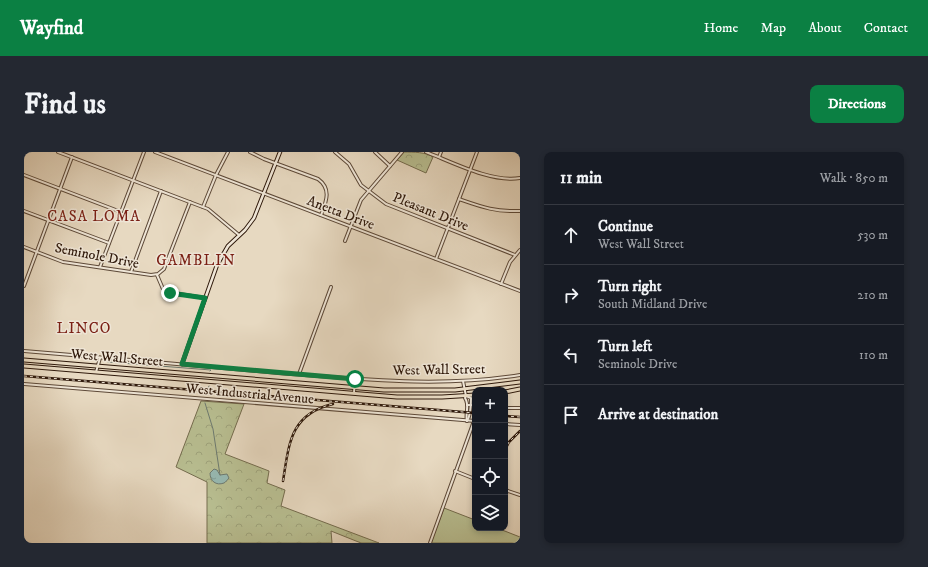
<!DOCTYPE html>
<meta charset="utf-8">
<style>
body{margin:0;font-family:"IM FELL DW Pica",serif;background:#242831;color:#f1f3f6}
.controls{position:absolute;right:12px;bottom:12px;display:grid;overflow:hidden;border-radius:8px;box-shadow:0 2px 6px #0003}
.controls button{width:36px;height:36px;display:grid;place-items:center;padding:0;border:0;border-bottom:1px solid #363941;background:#171b24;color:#f1f3f6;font:20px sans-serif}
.stop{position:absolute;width:12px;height:12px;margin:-9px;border:3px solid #0b8043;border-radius:50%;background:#fff}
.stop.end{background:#0b8043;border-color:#fff;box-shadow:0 1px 4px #0008}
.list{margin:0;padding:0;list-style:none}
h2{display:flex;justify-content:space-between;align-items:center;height:52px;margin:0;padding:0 16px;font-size:17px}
h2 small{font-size:13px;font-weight:400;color:#9ea1a6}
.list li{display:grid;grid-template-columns:26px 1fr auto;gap:12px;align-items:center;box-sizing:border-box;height:60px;padding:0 16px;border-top:1px solid #363941}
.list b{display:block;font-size:15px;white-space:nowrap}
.list p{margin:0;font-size:13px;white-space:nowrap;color:#9ea1a6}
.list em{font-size:13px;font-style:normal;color:#9ea1a6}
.icon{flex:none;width:22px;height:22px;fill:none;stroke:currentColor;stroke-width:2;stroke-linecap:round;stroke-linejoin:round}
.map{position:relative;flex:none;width:496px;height:391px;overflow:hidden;border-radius:8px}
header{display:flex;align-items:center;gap:24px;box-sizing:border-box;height:56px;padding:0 20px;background:#0b8043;color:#fff}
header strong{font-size:19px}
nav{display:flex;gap:22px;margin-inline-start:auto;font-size:14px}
.intro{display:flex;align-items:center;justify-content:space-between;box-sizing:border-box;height:96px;padding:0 24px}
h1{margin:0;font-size:28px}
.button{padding:10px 18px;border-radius:8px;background:#0b8043;color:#fff;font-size:14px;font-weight:700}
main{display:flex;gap:24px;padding:0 24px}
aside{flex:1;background:#171b24;border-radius:8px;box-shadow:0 2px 6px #0003}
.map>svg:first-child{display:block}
.green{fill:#b8be91;stroke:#746c4e}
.forest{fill:url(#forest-crowns);stroke:#746c4e}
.water{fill:url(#water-ripples);stroke:#6d7a70}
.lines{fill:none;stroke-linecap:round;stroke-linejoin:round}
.stream{stroke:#6d7a70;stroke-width:1}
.minor-casing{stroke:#5d4938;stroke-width:4}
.tertiary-casing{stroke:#5d4938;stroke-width:4}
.secondary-casing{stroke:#2f190b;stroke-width:4.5}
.primary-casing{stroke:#2f190b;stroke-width:5}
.minor{stroke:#efe6d7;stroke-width:2}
.tertiary{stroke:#efe6d7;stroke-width:2}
.secondary{stroke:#efe6d7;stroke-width:2.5}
.primary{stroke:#e7d9c1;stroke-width:3}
.rail-casing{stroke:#2f190b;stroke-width:2.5}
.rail{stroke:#efe6d7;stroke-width:1;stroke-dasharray:3;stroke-linecap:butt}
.route{stroke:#0b8043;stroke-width:5}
.labels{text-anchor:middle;stroke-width:3;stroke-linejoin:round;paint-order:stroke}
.street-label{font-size:14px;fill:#2f190b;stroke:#efe6d7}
.neighbourhood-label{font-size:15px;letter-spacing:1px;fill:#7a1f14;stroke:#efe6d7}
</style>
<header>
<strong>Wayfind</strong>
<nav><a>Home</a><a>Map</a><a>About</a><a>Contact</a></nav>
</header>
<div class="intro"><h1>Find us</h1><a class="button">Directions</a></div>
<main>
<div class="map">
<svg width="496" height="391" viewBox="0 0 496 391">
<defs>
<pattern id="forest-crowns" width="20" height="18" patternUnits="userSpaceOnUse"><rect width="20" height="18" fill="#b8be91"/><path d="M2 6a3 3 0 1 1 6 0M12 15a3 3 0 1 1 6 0" fill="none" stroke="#9ea37c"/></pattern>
<pattern id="water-ripples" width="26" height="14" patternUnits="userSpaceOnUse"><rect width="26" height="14" fill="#97bab3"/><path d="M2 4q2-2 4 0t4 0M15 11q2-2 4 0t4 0" fill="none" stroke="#829f99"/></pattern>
</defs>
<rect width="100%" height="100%" fill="#e7d9c1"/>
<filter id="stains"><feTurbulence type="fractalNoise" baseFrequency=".005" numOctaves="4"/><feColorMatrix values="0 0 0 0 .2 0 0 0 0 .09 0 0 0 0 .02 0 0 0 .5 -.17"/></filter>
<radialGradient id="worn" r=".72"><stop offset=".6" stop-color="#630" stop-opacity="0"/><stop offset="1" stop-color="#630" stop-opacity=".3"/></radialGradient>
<polygon class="green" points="420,356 451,368 451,376 473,376 496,385 496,391 407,391"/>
<g class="forest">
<path d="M380,0C389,0 402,0 409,5L402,21L373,8Z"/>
<polygon points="177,249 220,252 201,302 245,319 243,331 261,338 257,354 355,391 337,391 307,379 308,391 183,391 183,330 152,315"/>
</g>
<path class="water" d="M190,317L193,318L196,323L203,322L205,326C203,328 202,330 200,331C192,334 186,329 186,321Z"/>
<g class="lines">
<g class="stream">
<polyline points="84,210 187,218 186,219"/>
<polyline points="182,242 185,234"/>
<polyline points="181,251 189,277 196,323"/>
</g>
<g class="minor-casing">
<g id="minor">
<path d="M226,0L240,7L294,27C308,37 302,50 297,63"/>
<polyline points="311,0 325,12 337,33 362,52 491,103"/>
<polyline points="351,0 366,14"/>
<polyline points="415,5 417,0"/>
<polyline points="0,23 97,60"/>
<path d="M435,47C458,55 471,60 496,59"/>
<polyline points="179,55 192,23 204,0"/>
<polyline points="0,59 85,91"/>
<polyline points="0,95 39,110 127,123 134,122 140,117 166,50"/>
<polyline points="412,107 453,0"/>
<polyline points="107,120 137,39"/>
<polyline points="133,123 139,137 143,140 181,146"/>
<polyline points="477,132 486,110 496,98"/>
<polyline points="275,222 307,135"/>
<polyline points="431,319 451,327"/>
<polyline points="481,338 496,343"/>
<polyline points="406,391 450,269"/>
</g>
</g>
<g class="tertiary-casing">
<g id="tertiary">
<polyline points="34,0 184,57 215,83"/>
<polyline points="131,0 496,139"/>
<path d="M402,0C428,10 468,31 496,26"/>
<polyline points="321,89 337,48 378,0"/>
<polyline points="76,115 120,0"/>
<polyline points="0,134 48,5"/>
<path d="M0,199C85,206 169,213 254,221C335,227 416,236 496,223"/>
<polyline points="72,220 76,206"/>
<path d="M439,229L442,244L441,246C446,253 441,261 443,269"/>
<polyline points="0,232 451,269"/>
<polyline points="330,241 331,227"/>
<path d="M442,244L447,246C447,253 447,263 443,269"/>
<polyline points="443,253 451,253"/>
<polyline points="481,256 496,256"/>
<polyline points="481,272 496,273"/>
</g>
</g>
<g class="secondary-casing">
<polyline id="secondary" points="158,212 193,113 204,94 221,78 230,66 256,0"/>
</g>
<g class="primary-casing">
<g id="primary">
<polyline points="0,208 360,238 431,238 496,230"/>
<polyline points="0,214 373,245 418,245 451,243"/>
<polyline points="481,240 496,237"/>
</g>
</g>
<use href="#minor" class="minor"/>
<use href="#tertiary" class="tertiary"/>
<use href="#secondary" class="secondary"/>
<use href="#primary" class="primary"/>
<g class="rail-casing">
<g id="rail">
<polyline points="0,224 451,261"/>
<polyline points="481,264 496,265"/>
<polyline points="481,298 485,290 496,279"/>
<path d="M259,329C265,292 266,262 309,252"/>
</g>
</g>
<use href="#rail" class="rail"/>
</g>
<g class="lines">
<polyline class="route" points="146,141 181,146 158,212 331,227"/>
</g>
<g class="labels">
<g class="street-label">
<text transform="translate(407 59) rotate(22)" y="5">Pleasant Drive</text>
<text transform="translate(317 60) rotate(21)" y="5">Anetta Drive</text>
<text transform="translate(73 103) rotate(11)" y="5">Seminole Drive</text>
<text transform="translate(93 205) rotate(5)" y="5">West Wall Street</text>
<text transform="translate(415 217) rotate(-1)" y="5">West Wall Street</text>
<text transform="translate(226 241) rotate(5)" y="5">West Industrial Avenue</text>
</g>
<g class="neighbourhood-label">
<text x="70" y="69">CASA LOMA</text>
<text x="172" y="113">GAMBLIN</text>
<text x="60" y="181">LINCO</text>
</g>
</g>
<rect width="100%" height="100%" filter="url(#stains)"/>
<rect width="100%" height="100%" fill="url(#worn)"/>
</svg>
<div class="controls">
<button>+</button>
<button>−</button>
<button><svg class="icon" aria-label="locate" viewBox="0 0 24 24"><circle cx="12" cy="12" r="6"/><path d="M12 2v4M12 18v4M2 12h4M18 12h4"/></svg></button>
<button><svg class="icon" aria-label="layers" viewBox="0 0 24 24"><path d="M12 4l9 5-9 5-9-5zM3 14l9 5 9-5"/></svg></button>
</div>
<div class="stop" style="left:331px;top:227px"></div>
<div class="stop end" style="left:146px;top:141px"></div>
</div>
<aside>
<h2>11 min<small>Walk · 850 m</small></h2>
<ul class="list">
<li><svg class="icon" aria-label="ahead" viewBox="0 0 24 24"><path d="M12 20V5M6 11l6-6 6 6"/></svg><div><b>Continue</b><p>West Wall Street</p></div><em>530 m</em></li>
<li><svg class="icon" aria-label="right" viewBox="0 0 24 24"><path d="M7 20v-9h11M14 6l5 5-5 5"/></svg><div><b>Turn right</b><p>South Midland Drive</p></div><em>210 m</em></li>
<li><svg class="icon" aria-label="left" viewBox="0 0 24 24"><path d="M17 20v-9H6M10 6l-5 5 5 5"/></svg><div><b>Turn left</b><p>Seminole Drive</p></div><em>110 m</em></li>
<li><svg class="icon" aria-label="arrive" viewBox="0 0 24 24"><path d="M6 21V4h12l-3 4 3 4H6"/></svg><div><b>Arrive at destination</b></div></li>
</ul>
</aside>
</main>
